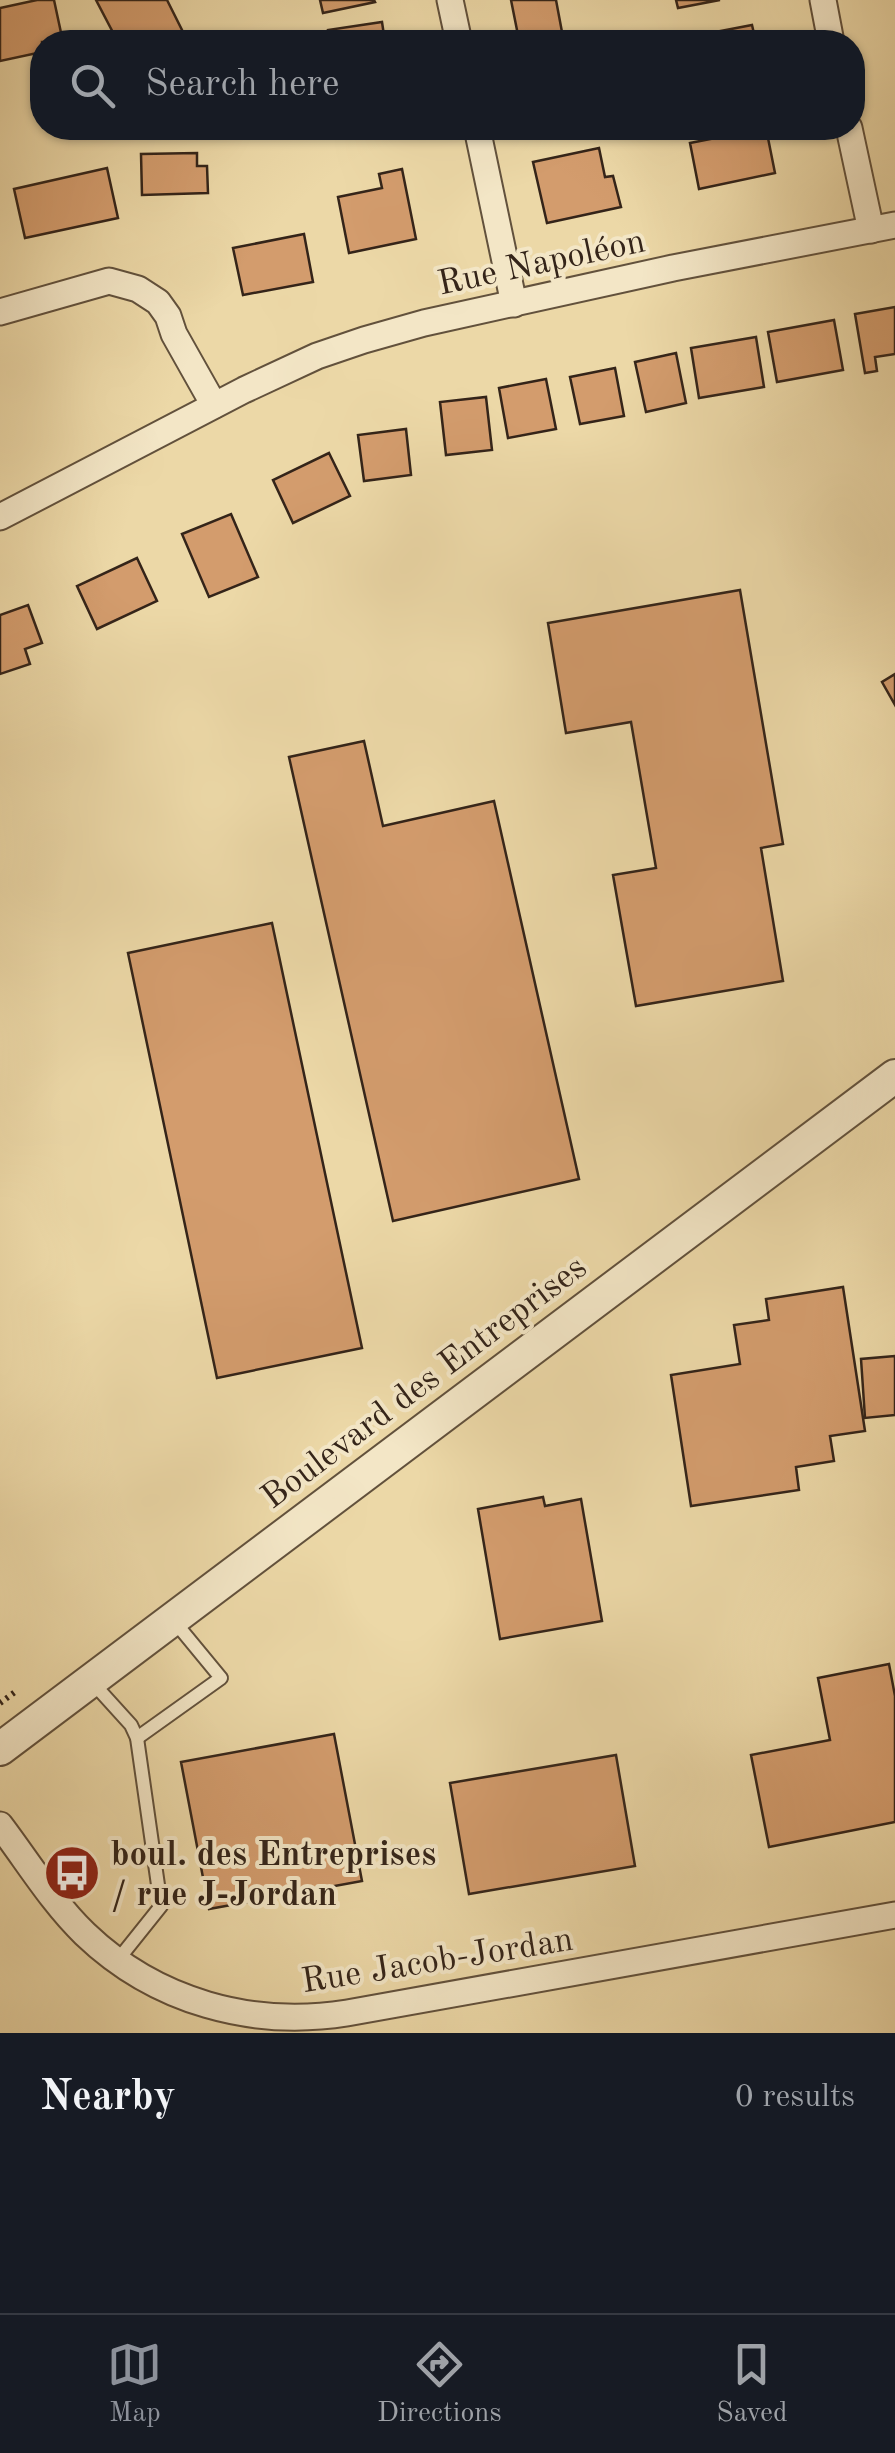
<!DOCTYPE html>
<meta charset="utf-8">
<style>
body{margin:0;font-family:"Old Standard TT",serif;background:#20242c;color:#f1f3f6}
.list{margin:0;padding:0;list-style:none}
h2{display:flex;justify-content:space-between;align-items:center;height:130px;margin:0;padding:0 40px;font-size:42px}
h2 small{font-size:32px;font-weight:400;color:#9ea1a6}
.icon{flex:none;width:55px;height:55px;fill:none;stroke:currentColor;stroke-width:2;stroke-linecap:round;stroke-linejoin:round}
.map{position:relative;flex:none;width:895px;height:2033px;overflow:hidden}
.search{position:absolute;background:#171b24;box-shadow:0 2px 8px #0004;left:30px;right:30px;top:30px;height:110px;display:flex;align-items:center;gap:25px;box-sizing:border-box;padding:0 35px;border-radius:40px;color:#9ea1a6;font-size:38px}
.sheet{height:280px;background:#171b24}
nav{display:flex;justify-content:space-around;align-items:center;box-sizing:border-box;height:140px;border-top:2px solid #363941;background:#171b24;font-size:28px;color:#9ea1a6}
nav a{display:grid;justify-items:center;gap:5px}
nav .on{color:#8c9099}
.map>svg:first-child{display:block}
.building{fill:#d39c6d;stroke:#342419;stroke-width:2.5}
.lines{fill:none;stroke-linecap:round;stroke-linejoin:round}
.service-casing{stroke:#62513c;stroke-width:16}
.minor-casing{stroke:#62513c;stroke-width:29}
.tertiary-casing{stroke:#62513c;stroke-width:36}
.path{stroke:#342419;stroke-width:6;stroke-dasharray:2.5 5;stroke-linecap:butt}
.service{stroke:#f3e6c6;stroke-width:12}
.minor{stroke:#f3e6c6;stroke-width:25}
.tertiary{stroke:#f3e6c6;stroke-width:32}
.labels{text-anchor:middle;stroke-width:8;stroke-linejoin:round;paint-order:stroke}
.street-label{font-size:35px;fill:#342419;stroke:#f3e6c6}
.poi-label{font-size:35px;font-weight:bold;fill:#342419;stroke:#f3e6c6;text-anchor:start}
</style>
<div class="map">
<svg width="895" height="2033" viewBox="0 0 895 2033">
<rect width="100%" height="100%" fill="#ecd8a7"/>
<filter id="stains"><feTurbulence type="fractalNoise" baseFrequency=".002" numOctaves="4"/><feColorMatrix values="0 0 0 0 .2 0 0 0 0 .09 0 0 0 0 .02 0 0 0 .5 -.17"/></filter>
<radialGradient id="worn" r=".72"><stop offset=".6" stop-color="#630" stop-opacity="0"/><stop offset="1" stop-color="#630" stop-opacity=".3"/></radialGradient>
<g class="building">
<polygon points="37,0 54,0 63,42 42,42 42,52 0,61 0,8"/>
<polygon points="96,0 167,0 183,32 162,42 118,42"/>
<polygon points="320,0 374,0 375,2 323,13"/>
<polygon points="511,0 556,0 562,32 519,40"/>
<polygon points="676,0 720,0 678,8"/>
<polygon points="382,22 385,42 329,42 328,30"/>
<polygon points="752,25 756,42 707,42 705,34"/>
<polygon points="766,128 775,173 699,189 690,143"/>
<polygon points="599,148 605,177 613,176 621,207 547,223 533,162"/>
<polygon points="197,153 197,166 207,166 208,193 142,195 141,154"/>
<polygon points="107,168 118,218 25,238 14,189"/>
<polygon points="402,169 416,239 349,253 338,197 382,188 379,174"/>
<polygon points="304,234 313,282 243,295 233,248"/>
<polygon points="895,307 895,354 875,357 877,371 865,373 855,314"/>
<polygon points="834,320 843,370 777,382 768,332"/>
<polygon points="756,337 764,387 699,398 691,348"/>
<polygon points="676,353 686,403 646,412 635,362"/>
<polygon points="615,368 624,416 580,424 570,377"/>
<polygon points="546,379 556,429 508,438 499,388"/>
<polygon points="486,397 492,450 446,455 440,402"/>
<polygon points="406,429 411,475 364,481 358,435"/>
<polygon points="329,453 350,496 293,523 273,480"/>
<polygon points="231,514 258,577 209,597 182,534"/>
<polygon points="137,558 157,601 97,629 77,586"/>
<polygon points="740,590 783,844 761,848 783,981 636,1006 613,875 656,868 631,722 566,733 548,623"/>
<polygon points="28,605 42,643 25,649 30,664 0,674 0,615"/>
<polygon points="895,674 895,705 882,682"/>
<polygon points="364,741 383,826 494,801 579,1179 393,1221 289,757"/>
<polygon points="272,923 362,1348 217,1378 128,953"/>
<polygon points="843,1287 865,1431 830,1436 834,1461 796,1467 799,1490 691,1506 671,1375 740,1364 734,1325 769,1320 766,1299"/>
<polygon points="895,1356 895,1415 865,1418 861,1359"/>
<polygon points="543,1497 545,1506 581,1499 602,1621 500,1639 478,1509"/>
<polygon points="889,1664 895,1696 895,1822 769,1847 751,1755 830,1740 818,1678"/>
<polygon points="334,1734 362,1881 209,1909 181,1762"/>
<polygon points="616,1755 635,1866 469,1894 450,1783"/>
</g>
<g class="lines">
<g class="service-casing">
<g id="service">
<polyline points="92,1682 131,1725 137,1738 161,1906 117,1961"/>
<polyline points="137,1738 221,1678 174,1621"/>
</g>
</g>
<g class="minor-casing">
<g id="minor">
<polyline points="450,0 459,42"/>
<polyline points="823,0 831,42"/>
<polyline points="477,128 514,304"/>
<polyline points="849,128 871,230"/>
<polyline points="0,312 109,281 138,289 158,302 168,316 174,334 214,405"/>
<polyline points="0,517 244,390 317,356 364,340 424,323 673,268 895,225"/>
<path d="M0,1825C28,1862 52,1902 85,1934C156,2002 252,2028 347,2013L895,1915"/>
</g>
</g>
<g class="tertiary-casing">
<polyline id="tertiary" points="0,1749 895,1076"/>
</g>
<polyline class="path" points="0,1703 15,1692"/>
<use href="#service" class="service"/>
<use href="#minor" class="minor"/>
<use href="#tertiary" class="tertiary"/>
</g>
<defs>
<g id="bus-disc" transform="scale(2.875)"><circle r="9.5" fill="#8f2418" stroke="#f3e6c6"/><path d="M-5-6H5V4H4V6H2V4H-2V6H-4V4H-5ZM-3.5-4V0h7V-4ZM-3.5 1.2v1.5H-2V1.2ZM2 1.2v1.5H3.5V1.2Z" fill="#fff"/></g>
</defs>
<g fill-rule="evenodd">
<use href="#bus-disc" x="72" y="1873"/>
</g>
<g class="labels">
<g class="street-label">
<text transform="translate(541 261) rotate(-12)" y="12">Rue Napoléon</text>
<text transform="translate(423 1381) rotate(-37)" y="12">Boulevard des Entreprises</text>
<text transform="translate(437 1959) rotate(-9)" y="12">Rue Jacob-Jordan</text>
</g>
<g class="poi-label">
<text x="111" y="1865">boul. des Entreprises<tspan x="111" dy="40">/ rue J-Jordan</tspan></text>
</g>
</g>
<rect width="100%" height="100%" filter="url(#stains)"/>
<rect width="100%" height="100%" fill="url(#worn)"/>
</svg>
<div class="search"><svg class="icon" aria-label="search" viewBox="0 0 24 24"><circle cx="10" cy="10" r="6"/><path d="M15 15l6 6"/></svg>Search here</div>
</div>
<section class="sheet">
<h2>Nearby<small>0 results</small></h2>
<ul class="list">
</ul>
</section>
<nav>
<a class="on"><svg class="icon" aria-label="map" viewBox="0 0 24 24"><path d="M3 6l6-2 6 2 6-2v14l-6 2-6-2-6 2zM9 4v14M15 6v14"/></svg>Map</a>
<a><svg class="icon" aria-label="directions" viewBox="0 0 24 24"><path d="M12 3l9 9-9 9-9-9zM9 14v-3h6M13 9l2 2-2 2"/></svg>Directions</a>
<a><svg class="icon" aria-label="saved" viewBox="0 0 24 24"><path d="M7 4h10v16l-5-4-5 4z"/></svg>Saved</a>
</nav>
